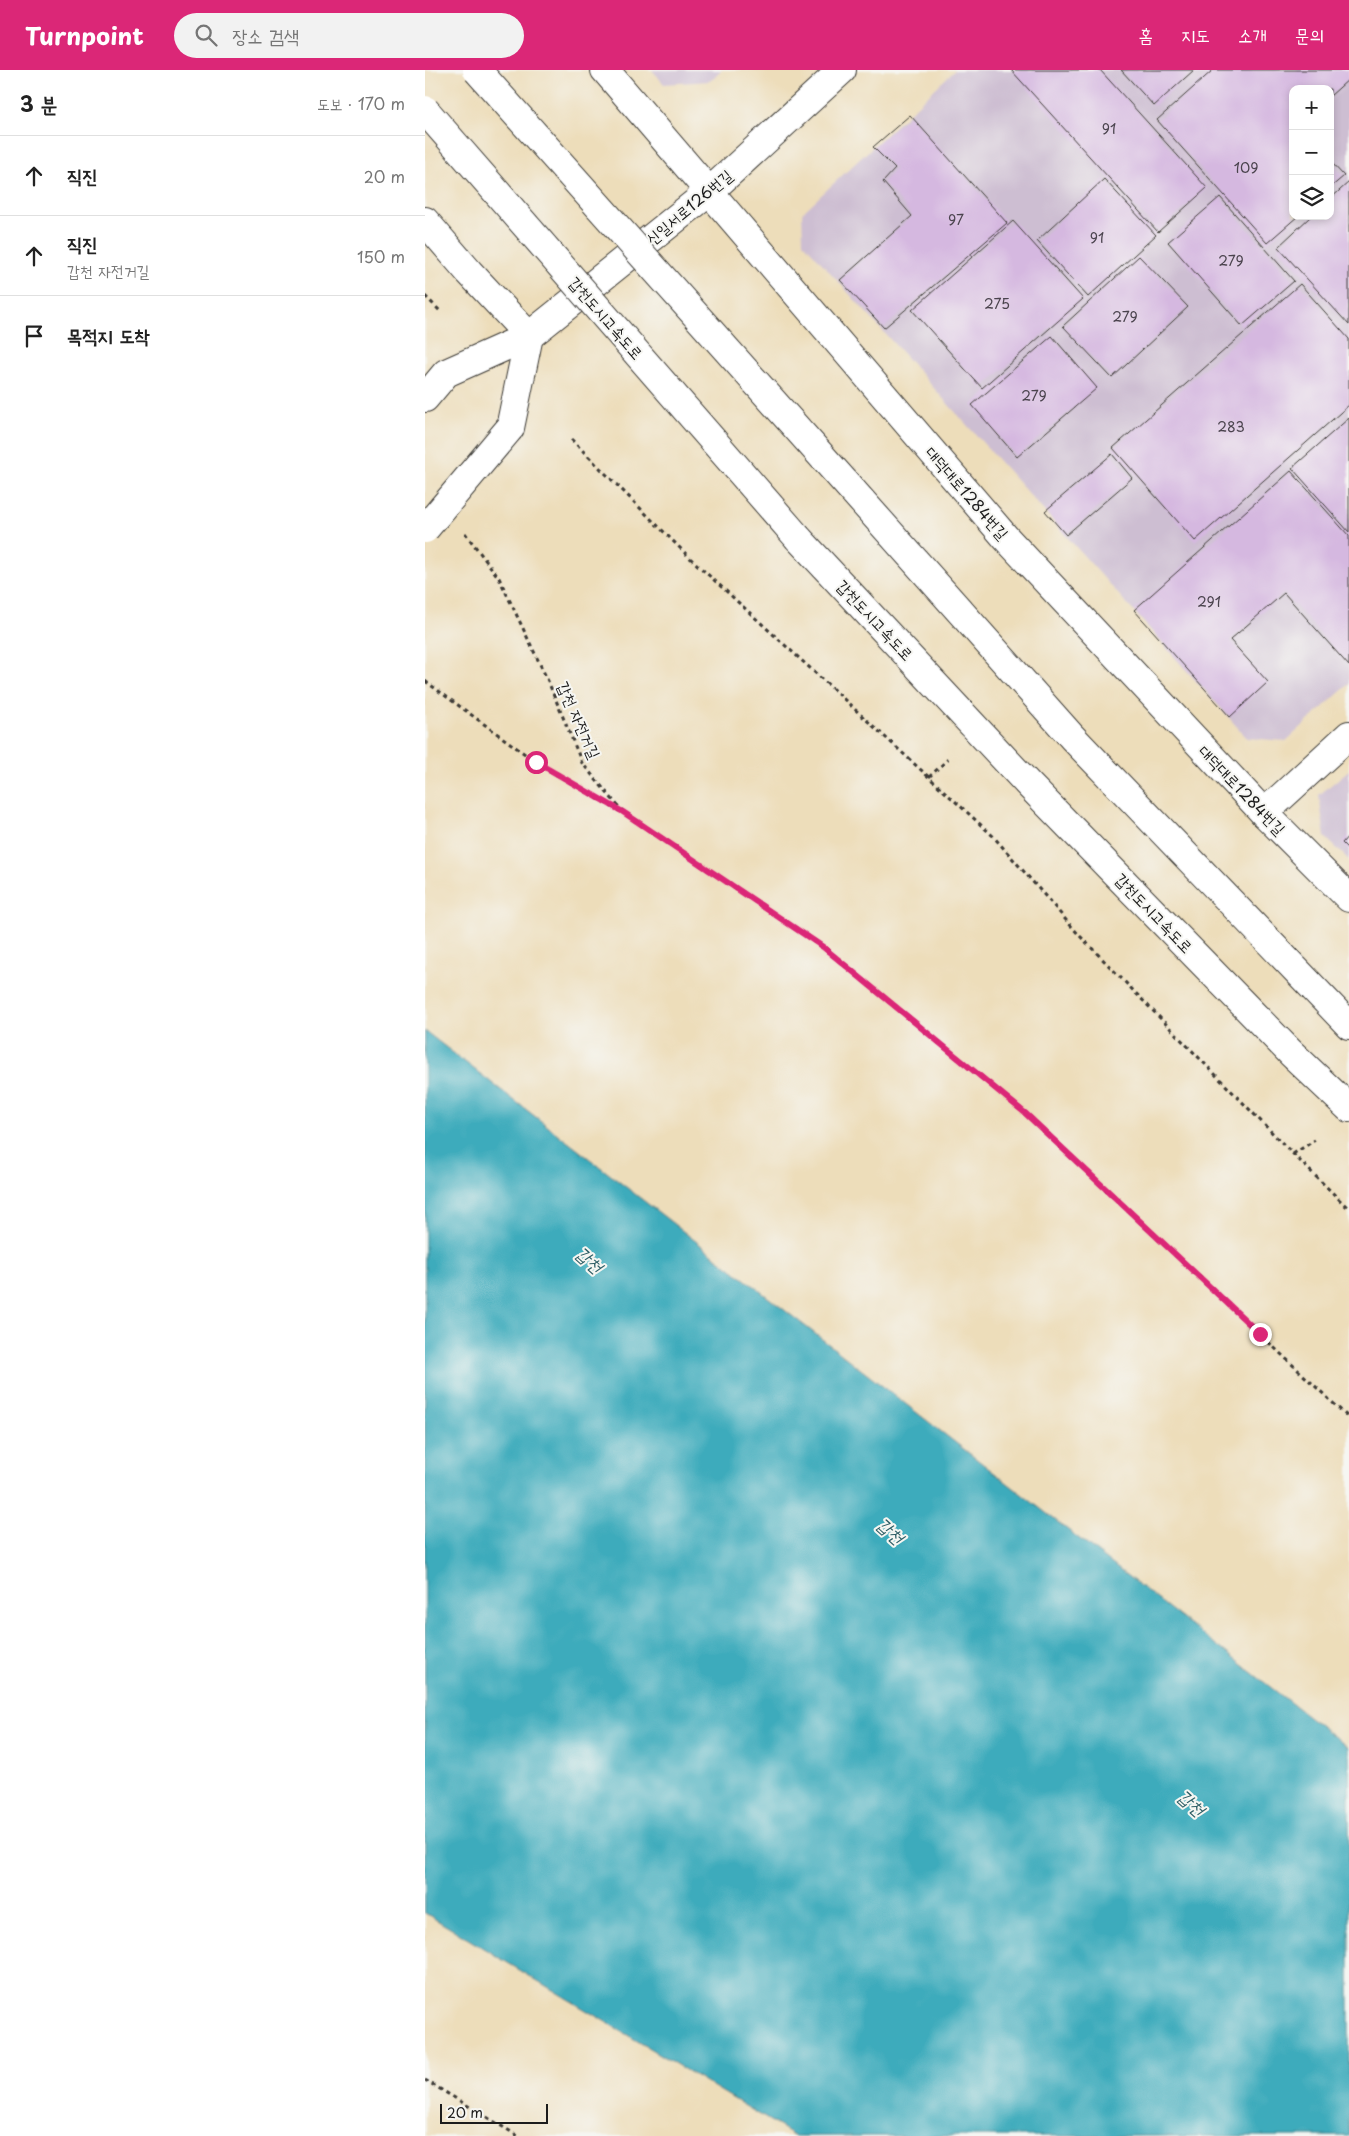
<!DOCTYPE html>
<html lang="ko">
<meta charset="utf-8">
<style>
body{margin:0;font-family:"Playpen Sans","Poor Story",sans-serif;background:#f2f2f2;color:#222}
.controls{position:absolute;right:15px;top:15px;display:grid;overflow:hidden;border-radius:10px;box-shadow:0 2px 8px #0003}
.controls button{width:45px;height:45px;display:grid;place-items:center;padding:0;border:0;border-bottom:1px solid #e0e0e0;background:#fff;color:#222;font:25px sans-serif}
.scale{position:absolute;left:15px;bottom:12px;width:108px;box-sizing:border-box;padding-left:5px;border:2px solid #1c1c1c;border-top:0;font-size:14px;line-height:18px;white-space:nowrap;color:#1c1c1c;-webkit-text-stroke:4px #f6f6f2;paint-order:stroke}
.stop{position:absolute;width:15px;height:15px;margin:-11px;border:4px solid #db2777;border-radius:50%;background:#fff}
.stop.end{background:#db2777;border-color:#fff;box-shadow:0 1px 5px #0008}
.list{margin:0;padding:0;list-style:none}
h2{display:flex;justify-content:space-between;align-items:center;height:65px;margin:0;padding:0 20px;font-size:21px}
h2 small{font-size:16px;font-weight:400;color:#767676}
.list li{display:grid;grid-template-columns:32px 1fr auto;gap:15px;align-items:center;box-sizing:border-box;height:80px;padding:0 20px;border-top:1px solid #e0e0e0}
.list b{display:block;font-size:19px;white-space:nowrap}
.list p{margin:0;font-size:16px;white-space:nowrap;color:#767676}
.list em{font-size:16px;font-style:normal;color:#767676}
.icon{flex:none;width:28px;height:28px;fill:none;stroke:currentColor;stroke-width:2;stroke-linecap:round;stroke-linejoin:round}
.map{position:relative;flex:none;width:924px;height:2066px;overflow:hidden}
header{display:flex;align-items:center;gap:30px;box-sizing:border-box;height:70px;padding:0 25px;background:#db2777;color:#fff}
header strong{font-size:24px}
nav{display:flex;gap:28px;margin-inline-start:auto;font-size:18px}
.search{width:350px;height:45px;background:#f2f2f2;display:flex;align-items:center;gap:12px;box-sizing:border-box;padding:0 18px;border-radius:28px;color:#767676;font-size:19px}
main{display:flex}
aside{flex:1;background:#fff}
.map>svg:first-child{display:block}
.industrial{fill:#cdbed2;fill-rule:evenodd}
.water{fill:#3dabbc;stroke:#2c646c}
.building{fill:#d5b8e0}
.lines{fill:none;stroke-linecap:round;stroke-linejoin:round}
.minor-casing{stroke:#3b3934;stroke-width:30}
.tertiary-casing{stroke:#3b3934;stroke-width:30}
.secondary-casing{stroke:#3b3934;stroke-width:30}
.trunk-casing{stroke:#3b3934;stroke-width:30}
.path{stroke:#3b3934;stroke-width:3;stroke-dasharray:4 4;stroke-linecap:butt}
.minor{stroke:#fff;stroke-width:28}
.tertiary{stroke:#fff;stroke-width:28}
.secondary{stroke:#fff;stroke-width:28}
.trunk{stroke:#fff;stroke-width:28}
.tertiary-bridge-casing{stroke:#3b3934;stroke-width:30;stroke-linecap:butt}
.trunk-bridge-casing{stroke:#3b3934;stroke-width:30;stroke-linecap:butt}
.tertiary-bridge{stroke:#fff;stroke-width:28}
.trunk-bridge{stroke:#fff;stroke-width:28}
.route{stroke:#db2777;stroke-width:6}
.labels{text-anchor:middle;stroke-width:4;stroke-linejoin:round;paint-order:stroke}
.number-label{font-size:14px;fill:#4a434d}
.street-label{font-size:16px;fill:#1c1c1c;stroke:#f6f6f2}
.water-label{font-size:18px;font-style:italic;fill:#2b5c64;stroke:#f6f6f2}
</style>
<header>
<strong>Turnpoint</strong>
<div class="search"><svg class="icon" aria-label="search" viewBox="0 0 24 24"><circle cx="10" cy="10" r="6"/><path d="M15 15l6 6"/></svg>장소 검색</div>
<nav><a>홈</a><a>지도</a><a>소개</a><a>문의</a></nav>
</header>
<main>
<aside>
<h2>3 분<small>도보 · 170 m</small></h2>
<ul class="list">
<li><svg class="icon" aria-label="ahead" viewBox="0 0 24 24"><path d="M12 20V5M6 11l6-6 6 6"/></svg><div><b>직진</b></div><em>20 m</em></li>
<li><svg class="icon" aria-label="ahead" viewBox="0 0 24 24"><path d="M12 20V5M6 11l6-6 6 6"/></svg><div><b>직진</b><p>갑천 자전거길</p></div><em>150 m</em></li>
<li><svg class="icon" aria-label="arrive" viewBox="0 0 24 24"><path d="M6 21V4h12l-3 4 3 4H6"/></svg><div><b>목적지 도착</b></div></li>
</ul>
</aside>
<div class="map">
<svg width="924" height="2066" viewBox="0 0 924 2066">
<rect width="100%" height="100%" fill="#f6f6f2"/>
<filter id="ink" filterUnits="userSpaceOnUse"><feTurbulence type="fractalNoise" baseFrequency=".02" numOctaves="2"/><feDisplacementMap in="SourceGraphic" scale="10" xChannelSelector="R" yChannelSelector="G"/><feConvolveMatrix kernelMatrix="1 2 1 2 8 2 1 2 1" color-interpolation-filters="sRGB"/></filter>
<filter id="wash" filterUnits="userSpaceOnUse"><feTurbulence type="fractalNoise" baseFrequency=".0096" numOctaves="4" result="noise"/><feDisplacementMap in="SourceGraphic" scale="20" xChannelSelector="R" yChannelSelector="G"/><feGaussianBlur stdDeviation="1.12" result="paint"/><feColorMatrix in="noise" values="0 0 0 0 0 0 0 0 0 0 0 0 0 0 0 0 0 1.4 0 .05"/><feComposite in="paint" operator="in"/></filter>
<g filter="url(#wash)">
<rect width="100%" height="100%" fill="#edddba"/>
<g class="industrial">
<polygon points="227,0 297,0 285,11 239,14"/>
<path d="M530,0H924V614L861,671L822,668L378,172L377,143ZM868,19H905V146H868Z"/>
<polygon points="924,700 924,790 900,767 894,725"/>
</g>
<polygon class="water" points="0,961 924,1678 924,2066 370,2066 0,1843"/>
<g id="blocks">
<g class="building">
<polygon points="586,0 675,0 782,118 733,162"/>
<polygon points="696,0 769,0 729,36"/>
<polygon points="788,0 924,0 924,9 905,26 905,19 868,19 868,146 873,146 842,173 732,50"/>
<polygon points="485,45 582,153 459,258 415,210 487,146 458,112 470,99 448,77"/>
<polygon points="905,91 919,106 905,118"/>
<polygon points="679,109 731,165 663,227 612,171"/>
<polygon points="924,112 924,255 853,177 886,146 905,146 905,129"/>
<polygon points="795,127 869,211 817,256 743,172"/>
<polygon points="588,151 658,229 557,318 487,240"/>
<polygon points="714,186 763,237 687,308 638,256"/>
<polygon points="875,214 924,269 924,335 770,471 688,378"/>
<polygon points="627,266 672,318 592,387 547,335"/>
<polygon points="924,348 924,462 867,398"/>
<polygon points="687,384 707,408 641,465 620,441"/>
<polygon points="866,401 924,466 924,596 859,523 805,570 843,612 805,647 709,540"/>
<polygon points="924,765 924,780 917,773"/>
</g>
</g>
</g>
<g filter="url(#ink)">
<use href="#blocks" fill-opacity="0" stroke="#3b3934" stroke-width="1"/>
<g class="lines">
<g class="minor-casing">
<g id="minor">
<polyline points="180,0 581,468 839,743 924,828"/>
<polyline points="839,743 924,665"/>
</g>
</g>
<g class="tertiary-casing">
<g id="tertiary">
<polyline points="0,328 21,303 104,266"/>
<polyline points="85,358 104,266"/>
</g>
</g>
<g class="secondary-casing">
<polyline id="secondary" points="104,266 284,122 417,0"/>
</g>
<g class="trunk-casing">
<g id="trunk">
<polyline points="0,151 44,202 104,266"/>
<polyline points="427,420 647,667 924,955"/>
<polyline points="373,468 604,715 866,983 924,1038"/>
</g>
</g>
<g class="path">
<polyline points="0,226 16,242"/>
<polyline points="146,369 265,488 568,766 654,865 868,1084 924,1139"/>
<polyline points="40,463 74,508 123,611 157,693 198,742 398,877 600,1043 924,1348"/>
<polyline points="0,611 111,692 195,741"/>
<polyline points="504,707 523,689"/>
<polyline points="868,1084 890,1070"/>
<polyline points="0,2010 93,2066"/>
</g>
<use href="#minor" class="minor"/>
<use href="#tertiary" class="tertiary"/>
<use href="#secondary" class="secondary"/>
<use href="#trunk" class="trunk"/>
<g class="tertiary-bridge-casing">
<polyline id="tertiary-bridge" points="0,459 85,358"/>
</g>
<g class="trunk-bridge-casing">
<g id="trunk-bridge">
<polyline points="52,0 427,420"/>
<polyline points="0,40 373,468"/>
</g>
</g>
<use href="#tertiary-bridge" class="tertiary-bridge"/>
<use href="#trunk-bridge" class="trunk-bridge"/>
</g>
</g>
<g class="lines" filter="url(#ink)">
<polyline class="route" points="111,692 198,742 398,877 600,1043 835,1264"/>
</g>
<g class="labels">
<g class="number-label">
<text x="684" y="64">91</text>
<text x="821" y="103">109</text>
<text x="531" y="155">97</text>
<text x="672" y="173">91</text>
<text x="806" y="196">279</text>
<text x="572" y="239">275</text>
<text x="700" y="252">279</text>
<text x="609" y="331">279</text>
<text x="806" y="362">283</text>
<text x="784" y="537">291</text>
</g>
<g class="street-label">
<text transform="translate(264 137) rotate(-40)" y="6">신일서로126번길</text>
<text transform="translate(181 248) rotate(49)" y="6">갑천도시고속도로</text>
<text transform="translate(542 423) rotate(49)" y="6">대덕대로1284번길</text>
<text transform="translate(450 550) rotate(47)" y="6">갑천도시고속도로</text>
<text transform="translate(154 650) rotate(66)" y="6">갑천 자전거길</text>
<text transform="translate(817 720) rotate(46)" y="6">대덕대로1284번길</text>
<text transform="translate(729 843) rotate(46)" y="6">갑천도시고속도로</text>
</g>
<g class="water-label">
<text transform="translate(164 1190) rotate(42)" y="6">갑천</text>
<text transform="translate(465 1461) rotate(42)" y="6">갑천</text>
<text transform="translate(766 1733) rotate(42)" y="6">갑천</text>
</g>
</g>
</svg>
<div class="controls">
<button>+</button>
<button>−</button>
<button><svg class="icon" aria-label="layers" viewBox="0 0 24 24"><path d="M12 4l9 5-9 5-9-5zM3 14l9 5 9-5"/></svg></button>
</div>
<div class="scale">20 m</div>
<div class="stop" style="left:111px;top:692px"></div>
<div class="stop end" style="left:835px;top:1264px"></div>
</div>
</main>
